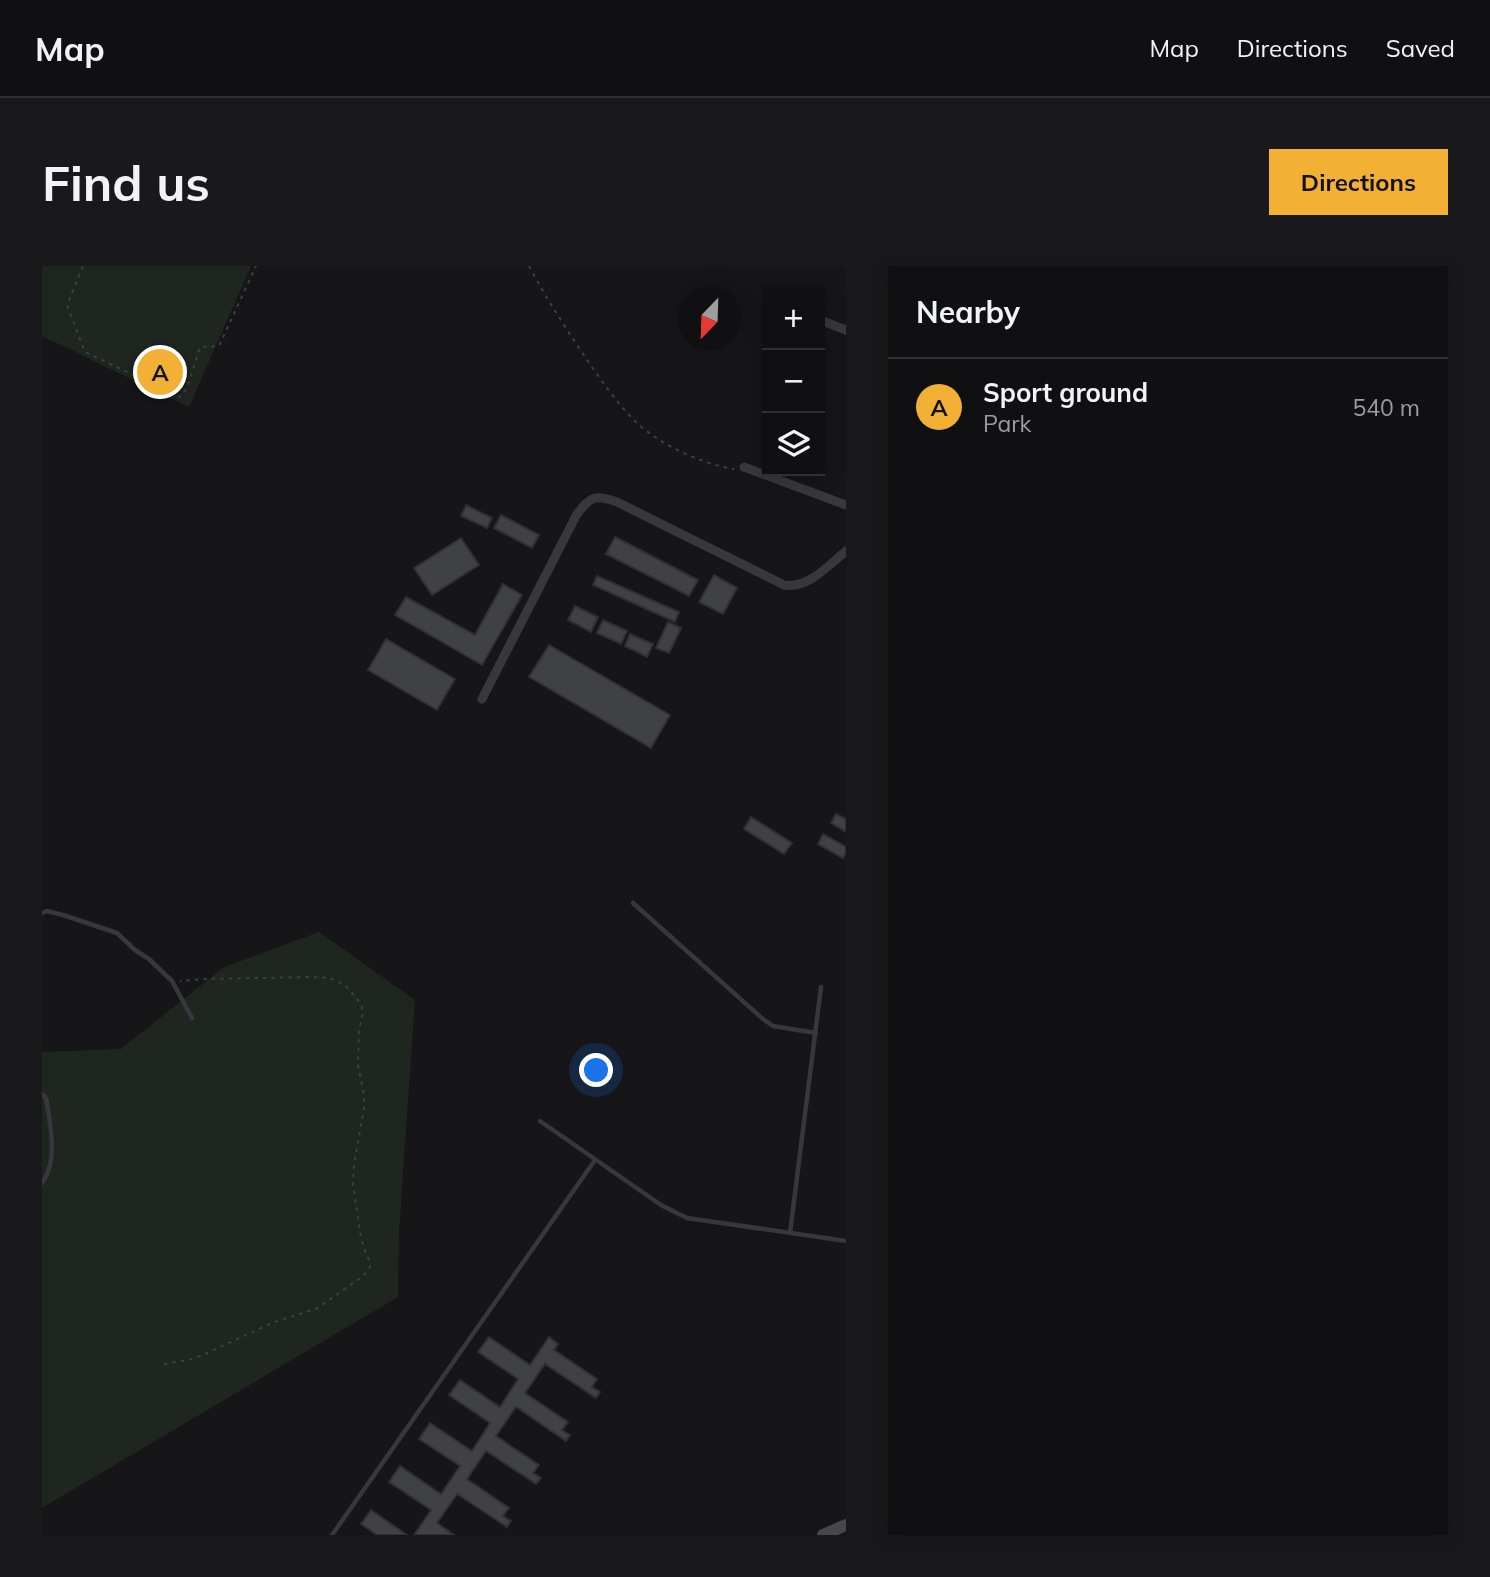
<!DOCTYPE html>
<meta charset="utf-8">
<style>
body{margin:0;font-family:Mulish,sans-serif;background:#19191b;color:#f1f3f6}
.controls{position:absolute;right:21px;top:21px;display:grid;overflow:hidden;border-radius:0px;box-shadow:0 4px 18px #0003}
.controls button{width:63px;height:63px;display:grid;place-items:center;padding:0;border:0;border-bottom:2px solid #303032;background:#101012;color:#f1f3f6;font:35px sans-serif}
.compass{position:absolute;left:636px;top:21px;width:63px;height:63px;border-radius:50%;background:#101012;box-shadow:0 4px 18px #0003;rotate:203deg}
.you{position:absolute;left:555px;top:805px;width:24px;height:24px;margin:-18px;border:5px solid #fff;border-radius:50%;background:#1a73e8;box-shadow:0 0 0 10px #1a73e833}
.badge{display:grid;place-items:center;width:46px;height:46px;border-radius:50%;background:#f2b134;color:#111;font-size:23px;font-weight:700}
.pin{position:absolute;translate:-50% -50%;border:4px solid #fff;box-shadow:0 2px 7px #0006}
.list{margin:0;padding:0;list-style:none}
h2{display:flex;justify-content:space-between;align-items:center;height:91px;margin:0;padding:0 28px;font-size:30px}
h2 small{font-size:23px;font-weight:400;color:#9c9d9f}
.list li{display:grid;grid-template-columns:46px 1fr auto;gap:21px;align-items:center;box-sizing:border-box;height:98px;padding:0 28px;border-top:2px solid #303032}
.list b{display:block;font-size:26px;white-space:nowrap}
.list p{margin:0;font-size:23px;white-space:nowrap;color:#9c9d9f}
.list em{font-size:23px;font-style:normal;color:#9c9d9f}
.icon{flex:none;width:38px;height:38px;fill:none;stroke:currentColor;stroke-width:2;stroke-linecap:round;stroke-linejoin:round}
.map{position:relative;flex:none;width:804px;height:1269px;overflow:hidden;border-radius:0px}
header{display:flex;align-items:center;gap:42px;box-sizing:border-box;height:98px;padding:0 35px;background:#101012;border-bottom:2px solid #303032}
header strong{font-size:33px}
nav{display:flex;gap:38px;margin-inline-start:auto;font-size:24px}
.intro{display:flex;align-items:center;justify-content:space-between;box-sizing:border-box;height:168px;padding:0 42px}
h1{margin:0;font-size:49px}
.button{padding:18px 32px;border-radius:0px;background:#f2b134;color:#111;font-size:24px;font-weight:700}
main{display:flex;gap:42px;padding:0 42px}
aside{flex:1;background:#101012;border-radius:0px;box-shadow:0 4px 18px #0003}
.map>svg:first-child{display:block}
.green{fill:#1e261f}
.building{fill:#404145;stroke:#303034;stroke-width:2}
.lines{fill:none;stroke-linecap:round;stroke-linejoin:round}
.path{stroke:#3d3f44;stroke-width:2;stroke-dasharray:3.5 5;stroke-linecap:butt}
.lane{stroke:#37383d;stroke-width:4.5}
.street{stroke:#37383d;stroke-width:9}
.secondary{stroke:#45474d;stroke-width:12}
</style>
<header>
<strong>Map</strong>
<nav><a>Map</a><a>Directions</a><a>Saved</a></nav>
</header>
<div class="intro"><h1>Find us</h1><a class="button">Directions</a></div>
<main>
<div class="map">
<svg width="804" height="1269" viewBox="0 0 804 1269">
<rect width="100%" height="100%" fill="#161618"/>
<g class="green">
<polygon points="0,0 209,0 147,141 0,70"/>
<polygon points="277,666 373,734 357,966 356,1031 0,1242 0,786 79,783 182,701"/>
</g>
<g class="building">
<polygon points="424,239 450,252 445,262 419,250"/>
<polygon points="459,249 497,269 490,282 452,262"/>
<polygon points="573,271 656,314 647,330 564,288"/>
<polygon points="419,272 437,299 390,329 372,302"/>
<polygon points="672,309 695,322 681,348 657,336"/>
<polygon points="555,310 637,346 633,356 551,319"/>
<polygon points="461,318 480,329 440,399 353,349 364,331 433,369"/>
<polygon points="533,340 556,351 549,366 526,354"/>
<polygon points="561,354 585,365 579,378 555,367"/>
<polygon points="626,356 639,362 627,387 614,382"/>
<polygon points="588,368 611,378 605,391 583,380"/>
<polygon points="344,373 413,413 395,444 326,404"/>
<polygon points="507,379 628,449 609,482 487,411"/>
<polygon points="794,548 804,553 804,566 789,557"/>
<polygon points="709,551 750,577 742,588 702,563"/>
<polygon points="781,568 804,581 804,586 801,592 776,578"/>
<polygon points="447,1071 488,1099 507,1071 516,1078 512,1084 555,1113 550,1121 558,1126 554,1132 503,1098 483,1127 526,1156 520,1164 528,1169 524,1175 474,1141 454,1170 497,1199 491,1207 499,1212 494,1218 444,1185 425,1213 467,1242 461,1250 469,1255 465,1261 415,1228 395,1257 412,1269 372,1269 389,1244 347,1216 358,1200 399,1228 418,1200 377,1173 388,1157 430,1185 448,1157 407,1129 418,1114 458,1141 476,1113 436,1086"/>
<polygon points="329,1244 365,1269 335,1269 319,1258"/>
</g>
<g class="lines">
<g class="path">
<polyline points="41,0 25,39 43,86 138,131 145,122 158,81 177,80 214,0"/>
<path d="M487,0C504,32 523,61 543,91C559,114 576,139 596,158C621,180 660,198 692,203"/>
<polyline points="122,1098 146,1094 161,1089 230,1057 276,1042 321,1010 328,1001 326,991 323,985 319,971 311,919 312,898 322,843 322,829 316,799 317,765 321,747 319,738 304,720 288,712 269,711 163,713 138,715"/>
</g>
<g class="lane">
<polyline points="591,637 721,753 731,760 774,767"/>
<polyline points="0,647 5,645 21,649 75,667 93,684 107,693 130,715 150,752"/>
<path d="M0,828L4,832C8,858 17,894 0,917"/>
<polyline points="498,855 619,939 645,952 804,975"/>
<polyline points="748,967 779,721"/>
<polyline points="290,1269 553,894"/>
</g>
<g class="street">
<polyline points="778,54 804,64"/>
<polyline points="702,201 804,239"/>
<path d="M440,433L535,248C549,230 553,228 575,236L742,319C766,323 787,299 804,285"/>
</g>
<polyline class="secondary" points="781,1269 804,1259"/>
</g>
</svg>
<div class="controls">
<button>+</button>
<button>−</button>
<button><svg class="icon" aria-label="layers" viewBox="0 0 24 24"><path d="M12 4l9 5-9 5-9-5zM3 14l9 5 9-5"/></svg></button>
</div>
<svg class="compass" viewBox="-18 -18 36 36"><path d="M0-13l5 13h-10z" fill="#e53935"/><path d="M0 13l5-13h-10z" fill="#9c9d9f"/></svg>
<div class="you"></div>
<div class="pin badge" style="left:118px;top:106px">A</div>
</div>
<aside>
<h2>Nearby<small></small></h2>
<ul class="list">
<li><span class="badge">A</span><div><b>Sport ground</b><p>Park</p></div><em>540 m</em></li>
</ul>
</aside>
</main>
